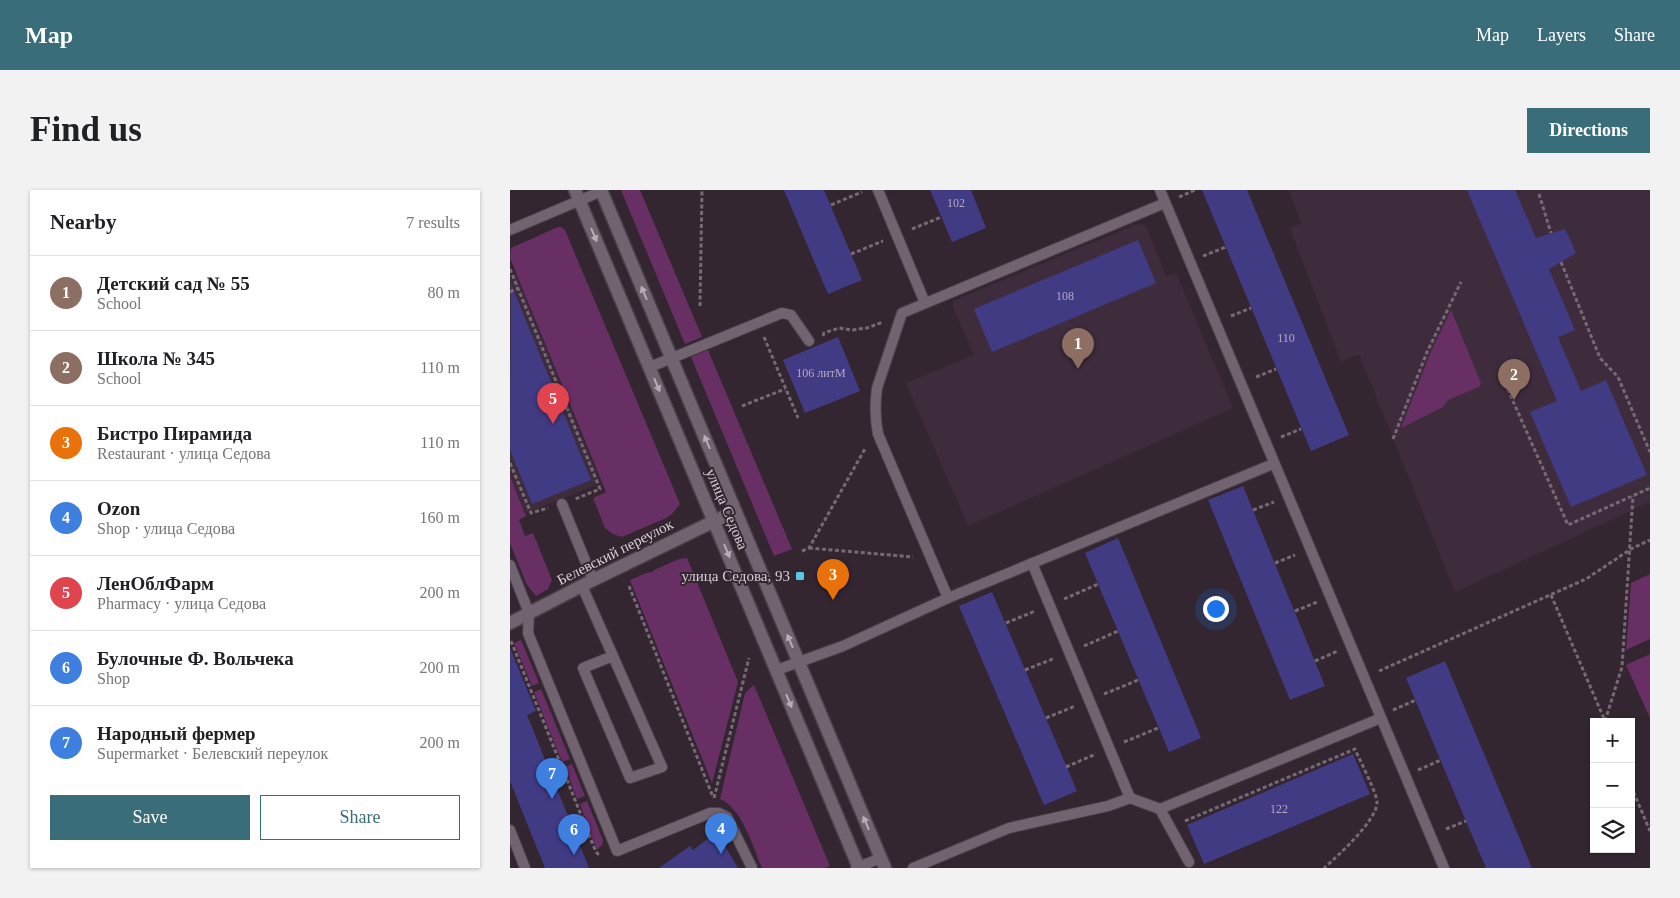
<!DOCTYPE html>
<meta charset="utf-8">
<style>
body{margin:0;font-family:"Times New Roman",serif;background:#f2f2f2;color:#202124}
.controls{position:absolute;right:15px;bottom:15px;display:grid;overflow:hidden;border-radius:0px;box-shadow:0 1px 4px #0004}
.controls button{width:45px;height:45px;display:grid;place-items:center;padding:0;border:0;border-bottom:1px solid #e0e0e0;background:#fff;color:#202124;font:25px sans-serif}
.you{position:absolute;left:705px;top:418px;width:18px;height:18px;margin:-12px;border:4px solid #fff;border-radius:50%;background:#1a73e8;box-shadow:0 0 0 8px #1a73e833}
.badge{display:grid;place-items:center;width:32px;height:32px;border-radius:50%;background:#396d79;color:#fff;font-size:16px;font-weight:700}
.pin{position:absolute;translate:-50% -41px;filter:drop-shadow(0 1px 2px #0008)}
.pin::after{content:'';position:absolute;top:26px;width:18px;height:15px;background:inherit;clip-path:polygon(0 0,100% 0,50% 100%)}
.list{margin:0;padding:0;list-style:none}
h2{display:flex;justify-content:space-between;align-items:center;height:65px;margin:0;padding:0 20px;font-size:21px}
h2 small{font-size:16px;font-weight:400;color:#757577}
.list li{display:grid;grid-template-columns:32px 1fr auto;gap:15px;align-items:center;box-sizing:border-box;height:75px;padding:0 20px;border-top:1px solid #e0e0e0}
.list b{display:block;font-size:19px;white-space:nowrap}
.list p{margin:0;font-size:16px;white-space:nowrap;color:#757577}
.list em{font-size:16px;font-style:normal;color:#757577}
.actions{display:flex;gap:10px;padding:15px 20px}
.actions a{flex:1;padding:11px 0;border:1px solid #396d79;border-radius:0px;text-align:center;font-size:18px;color:#396d79}
.actions .main{background:#396d79;color:#fff}
.icon{flex:none;width:28px;height:28px;fill:none;stroke:currentColor;stroke-width:2;stroke-linecap:round;stroke-linejoin:round}
.map{position:relative;flex:none;width:1140px;height:678px;overflow:hidden;border-radius:0px}
header{display:flex;align-items:center;gap:30px;box-sizing:border-box;height:70px;padding:0 25px;background:#396d79;color:#fff}
header strong{font-size:24px}
nav{display:flex;gap:28px;margin-inline-start:auto;font-size:18px}
.intro{display:flex;align-items:center;justify-content:space-between;box-sizing:border-box;height:120px;padding:0 30px}
h1{margin:0;font-size:35px}
.button{padding:12px 22px;border-radius:0px;background:#396d79;color:#fff;font-size:18px;font-weight:700}
main{display:flex;gap:30px;padding:0 30px}
aside{flex:1;background:#fff;border-radius:0px;box-shadow:0 1px 4px #0004}
.map>svg:first-child{display:block}
.built{fill:#3e2c3c}
.green{fill:#682f65}
.building{fill:#413b84}
.lines{fill:none;stroke-linecap:round;stroke-linejoin:round}
.lane-casing{stroke:#4b414a;stroke-width:12}
.street-casing{stroke:#4b414a;stroke-width:15}
.secondary-casing{stroke:#4b414a;stroke-width:15}
.path{stroke:#766a74;stroke-width:3;stroke-dasharray:4 2.5;stroke-linecap:butt}
.lane{stroke:#726370;stroke-width:10}
.street{stroke:#726370;stroke-width:12}
.secondary{stroke:#726370;stroke-width:12}
.oneway{fill:#b9aeb7}
.poi-dot{fill:#57c9e2;stroke:#332631;stroke-width:2}
.labels{text-anchor:middle;stroke-width:4;stroke-linejoin:round;paint-order:stroke}
.number-label{font-size:12px;fill:#b2a9c2}
.street-label{font-size:15px;fill:#d7ced6;stroke:#332631}
.poi-label{font-size:15px;fill:#d7ced6;stroke:#332631;text-anchor:end}
</style>
<header>
<strong>Map</strong>
<nav><a>Map</a><a>Layers</a><a>Share</a></nav>
</header>
<div class="intro"><h1>Find us</h1><a class="button">Directions</a></div>
<main>
<aside>
<h2>Nearby<small>7 results</small></h2>
<ul class="list">
<li><span class="badge" style="background:#8d6e63">1</span><div><b>Детский сад № 55</b><p>School</p></div><em>80 m</em></li>
<li><span class="badge" style="background:#8d6e63">2</span><div><b>Школа № 345</b><p>School</p></div><em>110 m</em></li>
<li><span class="badge" style="background:#e8710a">3</span><div><b>Бистро Пирамида</b><p>Restaurant · улица Седова</p></div><em>110 m</em></li>
<li><span class="badge" style="background:#3f7fe0">4</span><div><b>Ozon</b><p>Shop · улица Седова</p></div><em>160 m</em></li>
<li><span class="badge" style="background:#e0444e">5</span><div><b>ЛенОблФарм</b><p>Pharmacy · улица Седова</p></div><em>200 m</em></li>
<li><span class="badge" style="background:#3f7fe0">6</span><div><b>Булочные Ф. Вольчека</b><p>Shop</p></div><em>200 m</em></li>
<li><span class="badge" style="background:#3f7fe0">7</span><div><b>Народный фермер</b><p>Supermarket · Белевский переулок</p></div><em>200 m</em></li>
</ul>
<div class="actions"><a class="main">Save</a><a>Share</a></div>
</aside>
<div class="map">
<svg width="1140" height="678" viewBox="0 0 1140 678">
<rect width="100%" height="100%" fill="#332631"/>
<g class="built">
<polygon points="779,0 1140,0 1140,312 945,402 849,164 831,172 780,38 791,33"/>
<polygon points="627,34 636,36 656,86 666,83 723,218 458,336 396,193 464,165 444,120 443,111"/>
<polygon points="6,84 91,293 16,323 0,285 0,86"/>
</g>
<g class="green">
<polygon points="111,0 130,0 192,147 175,154"/>
<polygon points="48,37 51,37 55,40 170,314 162,324 156,328 112,347 103,344 95,338 83,308 96,302 0,68 1,58"/>
<polygon points="941,120 971,193 969,197 938,210 933,217 891,238 920,164"/>
<polygon points="198,160 282,359 264,366 181,167"/>
<polygon points="0,286 16,326 9,330 15,346 23,343 42,390 38,399 26,406 17,395 0,353"/>
<polygon points="177,368 228,492 202,593 120,390 139,382 140,383 144,381 144,380 169,369"/>
<polygon points="1140,384 1140,449 1116,460 1121,393"/>
<polygon points="11,450 29,493 22,496 4,453"/>
<polygon points="1140,464 1140,528 1116,475"/>
<path d="M244,495L320,676L315,678H252C243,657 232,618 210,609L235,503Z"/>
<polygon points="31,499 60,569 52,572 24,502"/>
<polygon points="62,574 75,606 67,609 55,577"/>
<polygon points="77,611 93,650 92,655 87,660 70,614"/>
</g>
<g class="building">
<polygon points="274,0 314,0 352,90 318,104"/>
<polygon points="420,0 461,0 476,38 442,52"/>
<polygon points="692,0 737,0 839,245 801,261"/>
<polygon points="957,0 1005,0 1026,48 1055,39 1066,63 1039,79 1065,140 1048,147 1071,201 1096,190 1137,285 1061,317 1020,222 1047,211"/>
<polygon points="628,50 646,93 482,162 464,119"/>
<polygon points="1,94 81,290 22,314 0,260"/>
<polygon points="328,147 350,201 295,223 273,170"/>
<polygon points="733,296 815,496 780,510 698,310"/>
<polygon points="608,348 691,548 659,562 575,363"/>
<polygon points="482,402 567,601 534,615 449,416"/>
<polygon points="0,458 26,521 17,525 79,678 35,678 0,591"/>
<polygon points="935,471 1022,678 976,678 956,631 896,488"/>
<polygon points="843,564 860,604 694,674 677,635"/>
<polygon points="199,648 202,653 210,648 228,678 149,678 180,656 183,660"/>
</g>
<g class="lines">
<g class="lane-casing">
<g id="lane">
<polyline points="368,0 415,113"/>
<polyline points="650,0 934,678"/>
<polyline points="0,40 92,1"/>
<polyline points="140,177 272,123 281,125 299,151"/>
<polyline points="52,314 83,390"/>
<polyline points="522,373 620,608"/>
<polyline points="0,375 19,423 18,443 107,661 200,623 209,623 217,627 242,678"/>
<polyline points="72,396 152,577 120,588 73,478 103,466"/>
<path d="M438,408L368,244C365,229 365,213 367,198L392,123L655,13"/>
<polyline points="267,480 333,456 438,408 763,274"/>
<polyline points="650,619 679,672"/>
<polyline points="0,640 15,678"/>
<polyline points="346,678 371,668"/>
<polyline points="403,678 499,638 598,616 620,608 650,619 871,528"/>
</g>
</g>
<g class="street-casing">
<polyline id="street" points="0,433 83,390 225,321"/>
</g>
<g class="secondary-casing">
<g id="secondary">
<polyline points="65,0 349,678"/>
<polyline points="91,0 375,678"/>
</g>
</g>
<g class="path">
<polyline points="1029,4 1041,43"/>
<polyline points="669,7 685,0"/>
<polyline points="321,15 352,2"/>
<polyline points="402,39 431,27"/>
<polyline points="341,64 373,51"/>
<polyline points="693,66 716,57"/>
<polyline points="1051,72 1090,168 1108,187 1140,262"/>
<polyline points="0,79 90,299 65,309"/>
<polyline points="0,102 8,98"/>
<polyline points="190,116 192,0"/>
<polyline points="721,126 741,118"/>
<polyline points="313,146 314,143 329,138 342,140 357,138 373,132"/>
<polyline points="254,147 288,228"/>
<polyline points="746,187 766,179"/>
<polyline points="995,193 1058,335 1140,298"/>
<polyline points="232,216 275,199"/>
<polyline points="771,247 791,239"/>
<polyline points="883,249 917,162 951,92"/>
<polyline points="0,273 21,323 38,318"/>
<polyline points="743,320 764,312"/>
<polyline points="299,358 403,367"/>
<polyline points="292,361 299,358 356,257"/>
<polyline points="765,373 785,365"/>
<polyline points="119,396 203,607"/>
<polyline points="1041,405 1095,531"/>
<polyline points="554,409 588,394"/>
<polyline points="785,421 807,412"/>
<polyline points="496,433 525,421"/>
<polyline points="1,451 86,662 90,666"/>
<polyline points="574,456 608,441"/>
<polyline points="805,471 828,461"/>
<polyline points="515,480 545,468"/>
<polyline points="869,481 1076,389 1121,359 1140,350"/>
<polyline points="594,504 628,490"/>
<polyline points="883,520 906,510"/>
<polyline points="536,528 565,516"/>
<polyline points="1095,531 1112,477 1123,306"/>
<polyline points="614,552 648,538"/>
<polyline points="556,577 586,564"/>
<polyline points="908,580 931,570"/>
<polyline points="1121,596 1140,641"/>
<polyline points="204,608 239,468"/>
<path d="M675,631L845,559C849,569 868,605 867,613C866,631 828,666 814,678"/>
<polyline points="936,639 956,631"/>
</g>
<use href="#lane" class="lane"/>
<use href="#street" class="street"/>
<use href="#secondary" class="secondary"/>
</g>
<defs><path id="oneway-solid" d="M-6-.8H1V-3.2L6.5 0L1 3.2V.8H-6Z" transform="scale(1.25)"/></defs>
<g class="oneway">
<use href="#oneway-solid" transform="translate(84 45) rotate(67)"/>
<use href="#oneway-solid" transform="translate(134 103) rotate(-113)"/>
<use href="#oneway-solid" transform="translate(147 195) rotate(67)"/>
<use href="#oneway-solid" transform="translate(197 252) rotate(-113)"/>
<use href="#oneway-solid" transform="translate(217 361) rotate(67)"/>
<use href="#oneway-solid" transform="translate(280 451) rotate(-113)"/>
<use href="#oneway-solid" transform="translate(279 511) rotate(67)"/>
<use href="#oneway-solid" transform="translate(356 633) rotate(-113)"/>
</g>
<rect class="poi-dot" x="285" y="381" width="10" height="10" rx="2.5"/>
<g class="labels">
<g class="number-label">
<text x="446" y="17">102</text>
<text x="555" y="110">108</text>
<text x="776" y="152">110</text>
<text x="311" y="187">106 литМ</text>
<text x="769" y="623">122</text>
</g>
<g class="street-label">
<text transform="translate(217 319) rotate(67)" y="5">улица Седова</text>
<text transform="translate(105 362) rotate(-27)" y="5">Белевский переулок</text>
</g>
<g class="poi-label">
<text x="280" y="391">улица Седова, 93</text>
</g>
</g>
</svg>
<div class="controls">
<button>+</button>
<button>−</button>
<button><svg class="icon" aria-label="layers" viewBox="0 0 24 24"><path d="M12 4l9 5-9 5-9-5zM3 14l9 5 9-5"/></svg></button>
</div>
<div class="you"></div>
<div class="pin badge" style="left:568px;top:179px;background:#8d6e63">1</div>
<div class="pin badge" style="left:1004px;top:210px;background:#8d6e63">2</div>
<div class="pin badge" style="left:323px;top:410px;background:#e8710a">3</div>
<div class="pin badge" style="left:211px;top:664px;background:#3f7fe0">4</div>
<div class="pin badge" style="left:43px;top:234px;background:#e0444e">5</div>
<div class="pin badge" style="left:64px;top:665px;background:#3f7fe0">6</div>
<div class="pin badge" style="left:42px;top:609px;background:#3f7fe0">7</div>
</div>
</main>
